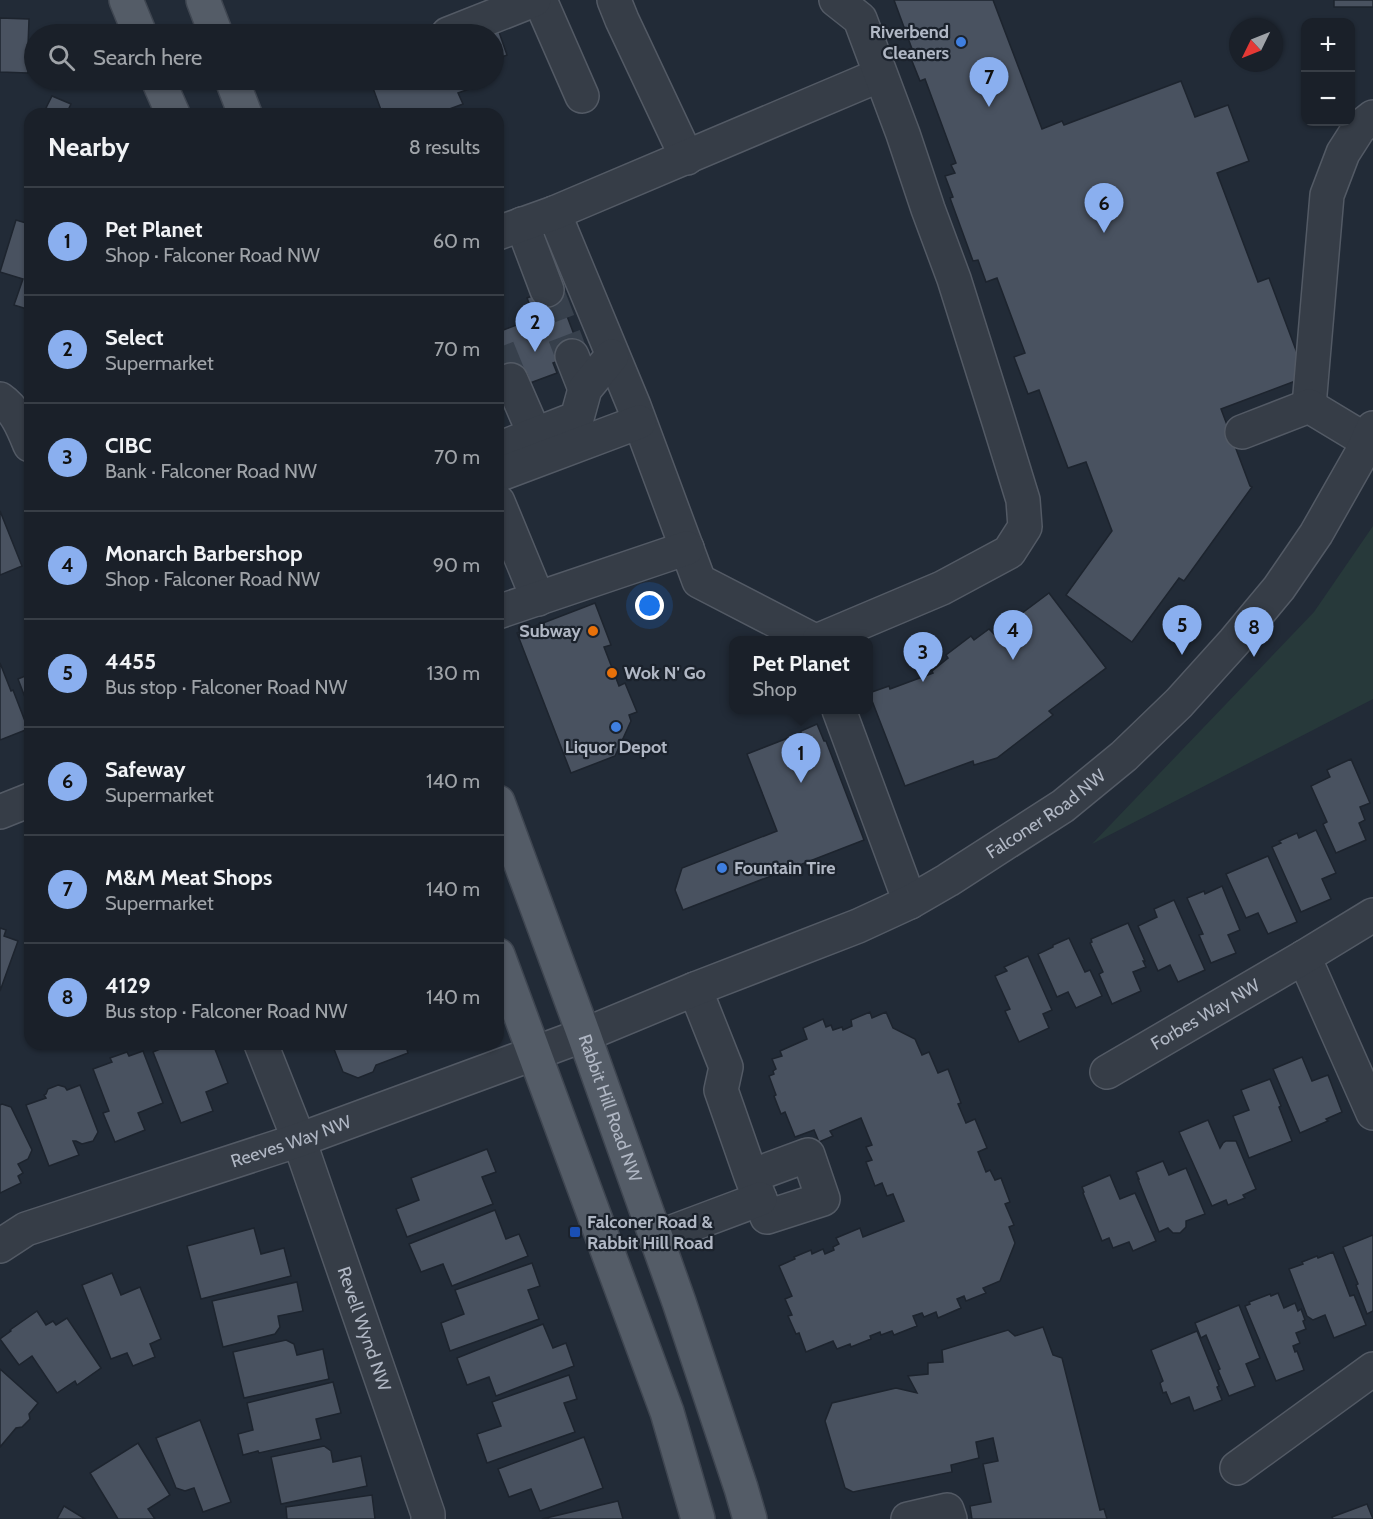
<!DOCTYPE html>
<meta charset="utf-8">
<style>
body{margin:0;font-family:Cabin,sans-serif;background:#232831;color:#f1f3f6}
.controls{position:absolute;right:18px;top:18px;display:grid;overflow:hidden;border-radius:12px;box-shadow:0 2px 4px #0004}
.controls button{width:54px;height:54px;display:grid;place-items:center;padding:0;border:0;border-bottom:2px solid #383e46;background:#1a2029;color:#f1f3f6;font:30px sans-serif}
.compass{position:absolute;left:1229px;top:18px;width:54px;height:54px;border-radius:50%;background:#1a2029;box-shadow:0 2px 4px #0004;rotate:227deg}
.you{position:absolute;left:650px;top:606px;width:21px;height:21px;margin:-15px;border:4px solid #fff;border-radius:50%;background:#1a73e8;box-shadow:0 0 0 9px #1a73e833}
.badge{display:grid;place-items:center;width:39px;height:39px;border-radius:50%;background:#8aafef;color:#111;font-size:20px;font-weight:700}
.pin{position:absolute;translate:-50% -50px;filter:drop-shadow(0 2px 3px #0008)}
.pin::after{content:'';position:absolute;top:32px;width:21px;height:18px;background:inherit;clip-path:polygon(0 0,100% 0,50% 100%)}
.popup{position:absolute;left:729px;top:636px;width:144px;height:78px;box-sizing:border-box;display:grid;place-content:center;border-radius:12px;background:#1a2029;filter:drop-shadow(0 2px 4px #0005);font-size:20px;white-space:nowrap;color:#9fa3a8}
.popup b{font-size:22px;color:#f1f3f6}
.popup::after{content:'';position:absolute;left:50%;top:100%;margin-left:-12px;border:12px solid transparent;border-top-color:#1a2029}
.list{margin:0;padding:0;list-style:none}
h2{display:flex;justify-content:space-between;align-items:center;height:78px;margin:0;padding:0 24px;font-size:26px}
h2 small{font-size:20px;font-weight:400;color:#9fa3a8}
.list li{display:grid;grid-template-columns:39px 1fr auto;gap:18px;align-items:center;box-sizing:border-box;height:108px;padding:0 24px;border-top:2px solid #383e46}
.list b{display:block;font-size:22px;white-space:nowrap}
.list p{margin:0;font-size:20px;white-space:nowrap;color:#9fa3a8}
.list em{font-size:20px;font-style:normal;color:#9fa3a8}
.icon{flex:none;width:33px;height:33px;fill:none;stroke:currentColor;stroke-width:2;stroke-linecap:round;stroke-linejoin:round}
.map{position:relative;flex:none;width:1373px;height:1519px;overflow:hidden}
.search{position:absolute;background:#1a2029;box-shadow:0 2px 4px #0004;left:24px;top:24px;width:480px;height:66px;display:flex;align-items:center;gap:15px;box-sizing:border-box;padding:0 21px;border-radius:33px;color:#9fa3a8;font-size:22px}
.panel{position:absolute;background:#1a2029;box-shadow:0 2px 4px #0004;left:24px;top:108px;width:480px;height:942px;border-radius:18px}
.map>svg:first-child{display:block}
.green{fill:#27393a}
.building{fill:#495260;stroke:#1d242e;stroke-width:1.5}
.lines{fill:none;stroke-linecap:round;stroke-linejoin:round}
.minor-tunnel{stroke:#37404c;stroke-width:33;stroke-dasharray:33 16;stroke-linecap:butt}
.minor-casing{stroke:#535a65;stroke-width:36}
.major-casing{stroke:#3f4651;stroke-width:36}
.minor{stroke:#363d47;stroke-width:33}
.major{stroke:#545c67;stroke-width:33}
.shop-dot{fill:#3f7fe0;stroke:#1b222c;stroke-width:2}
.food-dot{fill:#e8710a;stroke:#1b222c;stroke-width:2}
.transit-dot{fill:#1a4fb4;stroke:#1b222c;stroke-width:2}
.labels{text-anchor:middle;stroke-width:4.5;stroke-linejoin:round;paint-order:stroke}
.poi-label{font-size:18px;font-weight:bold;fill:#b0b7c4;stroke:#1b222c;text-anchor:start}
.street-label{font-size:18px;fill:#b0b7c4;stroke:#1b222c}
</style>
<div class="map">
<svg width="1373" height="1519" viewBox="0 0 1373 1519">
<rect width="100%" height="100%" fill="#222b37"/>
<polygon class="green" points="1373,526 1373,699 1092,844 1314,612"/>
<g class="building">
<polygon points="894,0 993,0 1042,129 1062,121 1064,125 1181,81 1195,117 1228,105 1249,161 1217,173 1258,282 1269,278 1306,377 1221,409 1250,486 1252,487 1184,581 1179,578 1132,642 1066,595 1112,531 1086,462 1068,468 1039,390 1028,394 1014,357 1025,353 997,278 986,282 978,260 973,261 950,198 953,197 945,176 955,173 951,165 956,163 925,79 920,81 908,51 912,49"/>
<rect x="1334" y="0" width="39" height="7"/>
<polygon points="0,18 29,19 28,46 34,46 34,69 28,68 28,73 0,72"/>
<polygon points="499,32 507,55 494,60 494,34 492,34"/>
<polygon points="396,80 488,80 489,82 458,93 463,104 436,114 384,114 382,109 381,110 373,88"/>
<polygon points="52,96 71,104 66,114 58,114 46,108"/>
<polygon points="16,220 29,224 30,223 30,310 14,305 23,279 0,272"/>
<polygon points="556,287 581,353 553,363 557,373 530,383 527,374 498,385 498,332 535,318 527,298"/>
<polygon points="0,511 22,566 0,575"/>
<polygon points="1049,593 1106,668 1049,711 1053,715 997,758 974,765 973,761 905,786 869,693 889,686 890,689 933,673 932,671 948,658 946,655 971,636 974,640 989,629 994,634"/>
<polygon points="595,603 611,645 604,647 619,686 625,683 637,712 629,715 631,721 615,756 571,773 517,633"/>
<polygon points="0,663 11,691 13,690 28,729 0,740"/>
<polygon points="30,674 30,710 18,679"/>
<polygon points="817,724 824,741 826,741 864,840 683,910 675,890 682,868 777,831 747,754 801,733 801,731"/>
<polygon points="1351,759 1370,803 1360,807 1365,820 1359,823 1366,840 1336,853 1323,824 1327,822 1311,786 1330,777 1327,770"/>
<polygon points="1316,830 1336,873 1322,879 1331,899 1301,912 1272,847 1281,843 1279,841 1297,833 1299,838"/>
<polygon points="1268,856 1297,922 1268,934 1258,913 1246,918 1226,874"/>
<polygon points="1222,886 1240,930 1228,935 1236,953 1211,963 1199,935 1203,934 1187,898 1204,891 1205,894"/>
<polygon points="1174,900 1205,970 1178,982 1170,965 1158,971 1138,926 1157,917 1154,909"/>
<polygon points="1128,923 1145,961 1143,961 1146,967 1133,972 1141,991 1112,1004 1099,974 1103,972 1090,943 1092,942 1091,939"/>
<polygon points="0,928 6,930 4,936 18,941 0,991"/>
<polygon points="1069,938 1085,972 1090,970 1102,996 1076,1008 1068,992 1057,997 1038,954 1053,947 1053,945"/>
<polygon points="1028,956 1052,1010 1043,1014 1049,1028 1019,1042 1005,1011 1010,1009 995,976 1007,971 1004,967"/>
<polygon points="870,1012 872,1018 886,1012 893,1028 915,1039 922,1055 929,1052 938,1073 948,1069 961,1103 958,1104 966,1123 975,1119 987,1148 978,1152 986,1172 990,1170 995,1180 1001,1178 1010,1202 1005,1204 1014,1225 1009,1227 1015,1243 1000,1281 983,1288 986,1293 966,1301 964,1296 957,1299 961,1308 938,1318 936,1312 924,1317 922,1313 913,1316 917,1326 894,1335 892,1331 881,1335 880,1332 870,1336 871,1339 851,1347 850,1344 837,1349 833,1341 806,1352 799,1333 796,1334 788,1316 792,1315 785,1299 792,1296 779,1266 795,1259 794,1257 811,1250 812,1254 823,1249 825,1254 834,1250 833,1247 839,1244 836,1238 860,1228 863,1237 904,1221 893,1194 887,1196 882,1183 875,1186 866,1162 872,1160 866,1147 872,1145 861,1118 830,1131 833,1136 819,1142 814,1130 795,1137 785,1112 781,1114 774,1096 776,1095 769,1076 774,1074 773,1071 776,1069 772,1059 782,1056 780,1051 807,1039 803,1028 823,1019 826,1027 831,1025 833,1030 842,1027 843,1030 852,1026 851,1020"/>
<polygon points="172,1044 213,1044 228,1083 206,1092 213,1111 181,1123 153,1052"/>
<polygon points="332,1044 421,1044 407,1050 408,1053 376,1065 373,1072 358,1078 343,1072"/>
<polygon points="143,1051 163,1103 138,1113 145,1130 115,1142 103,1113 109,1111 93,1069 112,1062 110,1058 127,1052 129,1056"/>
<polygon points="1302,1057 1312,1081 1328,1075 1342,1112 1326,1119 1328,1121 1300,1133 1273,1069"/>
<polygon points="1270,1079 1281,1106 1279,1107 1292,1141 1249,1158 1233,1116 1249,1110 1241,1090"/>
<polygon points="58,1085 65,1087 67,1090 80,1085 98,1132 93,1141 82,1144 76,1141 73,1141 79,1155 49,1166 26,1105 46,1098 44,1095 46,1094 48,1089"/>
<polygon points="2,1104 11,1107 32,1150 28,1159 18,1164 23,1173 18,1176 21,1183 0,1193 0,1105"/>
<polygon points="1208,1120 1220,1148 1223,1143 1226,1141 1236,1141 1256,1189 1243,1195 1245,1198 1228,1205 1226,1200 1212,1206 1179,1132"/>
<polygon points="487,1149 496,1172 482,1177 493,1204 407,1237 396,1209 419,1200 411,1178"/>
<polygon points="1163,1161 1169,1175 1186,1168 1205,1214 1186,1221 1186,1227 1180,1233 1173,1233 1168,1228 1159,1232 1138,1179 1139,1179 1136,1172"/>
<polygon points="1110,1175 1120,1199 1135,1193 1156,1241 1133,1251 1129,1242 1113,1248 1109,1238 1102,1241 1083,1193 1084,1192 1082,1187"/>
<polygon points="495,1210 506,1239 519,1234 528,1256 452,1286 443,1264 421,1272 409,1244"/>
<polygon points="254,1228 261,1254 284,1248 291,1276 201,1299 187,1246"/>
<polygon points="1373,1235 1373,1311 1367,1314 1356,1285 1358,1284 1343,1247"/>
<polygon points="1333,1252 1350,1296 1354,1295 1366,1325 1334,1338 1325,1315 1313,1320 1307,1316 1289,1269 1303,1264 1302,1262 1317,1256 1318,1258"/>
<polygon points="532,1263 540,1286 528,1290 539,1319 450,1351 441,1323 464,1314 455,1290"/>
<polygon points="112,1273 121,1295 140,1287 161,1339 150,1344 155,1357 133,1366 127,1353 111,1359 82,1285"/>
<polygon points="297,1282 303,1311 278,1316 280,1327 275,1334 223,1347 212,1301"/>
<polygon points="1278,1293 1284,1308 1295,1303 1298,1311 1301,1309 1305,1320 1303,1321 1306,1329 1296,1333 1300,1343 1293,1346 1295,1352 1297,1351 1304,1370 1276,1381 1245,1306 1250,1304 1249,1302 1270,1294 1271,1296"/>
<polygon points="1239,1305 1260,1358 1246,1364 1255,1386 1229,1396 1218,1370 1220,1369 1206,1335 1201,1338 1195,1323"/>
<polygon points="37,1311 46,1325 53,1321 56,1325 67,1318 101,1368 77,1385 75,1381 57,1393 32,1356 19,1365 0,1339 11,1331 10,1330"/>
<polygon points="543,1324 553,1348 566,1343 574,1366 496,1396 489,1377 467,1385 457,1358"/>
<polygon points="1043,1327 1053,1355 1062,1358 1100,1510 1104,1509 1107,1519 972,1519 970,1506 991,1502 983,1464 998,1461 993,1438 976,1442 979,1458 951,1465 952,1472 853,1492 845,1488 825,1421 832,1403 896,1388 917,1393 908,1376 928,1374 928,1363 943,1362 942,1350 1008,1330 1015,1336"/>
<polygon points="1197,1331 1219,1386 1217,1387 1222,1400 1194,1411 1189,1397 1171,1404 1166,1392 1163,1393 1160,1383 1163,1381 1151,1350"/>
<polygon points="286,1340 294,1344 297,1355 323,1349 329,1379 244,1398 233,1352"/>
<polygon points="0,1369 38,1403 29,1414 30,1419 22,1427 16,1428 0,1447"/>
<polygon points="569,1375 577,1399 564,1403 575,1432 487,1463 477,1434 501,1426 492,1402"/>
<polygon points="333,1382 341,1413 316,1419 321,1439 259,1453 258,1451 243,1455 238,1434 253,1430 247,1403"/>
<polygon points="200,1420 231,1502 203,1512 194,1488 185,1491 176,1488 156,1438"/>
<polygon points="584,1437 603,1488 540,1511 531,1489 509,1497 498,1469"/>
<polygon points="138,1443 170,1495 148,1509 155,1519 118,1519 90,1473"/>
<polygon points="324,1446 331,1451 333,1462 361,1456 367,1486 281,1504 271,1457"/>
<polygon points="372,1495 375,1519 287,1519 286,1507"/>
<polygon points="618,1501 623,1519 542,1519"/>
<polygon points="1367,1504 1373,1519 1333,1519 1332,1517"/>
<polygon points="64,1506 85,1519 57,1519"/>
</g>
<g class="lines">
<g class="minor-tunnel">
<polyline points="547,290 572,356"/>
<polyline points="498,348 511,380"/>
</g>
<g class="minor-casing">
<g id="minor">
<polyline points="540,0 582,96"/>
<polyline points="614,0 622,20 687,158"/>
<polyline points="448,34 534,0"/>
<polyline points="554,213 634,406 699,581 813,640"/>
<polyline points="522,224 547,290"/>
<polyline points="498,233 554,213 880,75"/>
<polyline points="572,356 585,389"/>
<polyline points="511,380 535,435"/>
<path d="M0,399C16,410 23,428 30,445"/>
<polyline points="1309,406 1327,195 1343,153 1359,128 1373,117"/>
<polyline points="1242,432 1309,406 1367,441"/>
<polyline points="498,449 577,418 585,389 612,356"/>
<polyline points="498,475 639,422"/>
<polyline points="498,502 538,599"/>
<polyline points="498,612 687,548"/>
<polyline points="819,640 942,588 1009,552 1025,527 1023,500 999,422 954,279 928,209 903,134 860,19 836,0"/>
<polyline points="839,710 910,902"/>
<polyline points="0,812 30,800"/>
<polyline points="1304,957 1373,1113"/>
<polyline points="695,989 726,1067 721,1090 751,1176 767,1217 823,1199 808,1155 751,1176"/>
<path id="s1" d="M261,1044L299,1140L428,1514V1519"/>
<path id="s2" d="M1107,1072L1304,957L1373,915"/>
<polyline points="656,1238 760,1199"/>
<path id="s3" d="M0,1246L26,1229L299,1140L584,1035L695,989L858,926L910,902L948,880L1063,806L1124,756L1179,703L1234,642L1279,588L1316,534L1362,453L1373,428"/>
<polyline points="1237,1468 1373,1369"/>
<polyline points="908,1519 947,1510 950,1519"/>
</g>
</g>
<g class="major-casing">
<g id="major">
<polyline points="126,0 140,34"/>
<polyline points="203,0 216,34"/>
<polyline points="158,80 173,114"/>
<polyline points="232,80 245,114"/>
<path id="s4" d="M498,802L584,1035L679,1302L741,1488L750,1519"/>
<polyline points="498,955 667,1412 698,1519"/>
</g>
</g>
<use href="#minor" class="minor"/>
<use href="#major" class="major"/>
</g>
<g class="shop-dot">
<circle cx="961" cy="42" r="6"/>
<circle cx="616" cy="727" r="6"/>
<circle cx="722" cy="868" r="6"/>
</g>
<g class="food-dot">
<circle cx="593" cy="631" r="6"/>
<circle cx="612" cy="673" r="6"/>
</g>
<rect class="transit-dot" x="569" y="1226" width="12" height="12" rx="3"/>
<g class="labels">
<g class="poi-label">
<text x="949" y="38" text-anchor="end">Riverbend<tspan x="949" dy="21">Cleaners</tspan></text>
<text x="581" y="637" text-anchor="end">Subway</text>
<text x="624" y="679">Wok N' Go</text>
<text x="616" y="753" text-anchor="middle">Liquor Depot</text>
<text x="734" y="874">Fountain Tire</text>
<text x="587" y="1228">Falconer Road &amp;<tspan x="587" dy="21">Rabbit Hill Road</tspan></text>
</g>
<g class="street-label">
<text dy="6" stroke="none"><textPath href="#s3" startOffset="1136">Falconer Road NW</textPath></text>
<text dy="6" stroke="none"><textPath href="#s2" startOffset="114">Forbes Way NW</textPath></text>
<text dy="6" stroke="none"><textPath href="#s4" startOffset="326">Rabbit Hill Road NW</textPath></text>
<text dy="6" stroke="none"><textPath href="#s3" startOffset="310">Reeves Way NW</textPath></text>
<text dy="6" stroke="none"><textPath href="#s1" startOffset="303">Revell Wynd NW</textPath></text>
</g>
</g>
</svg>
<div class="controls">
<button>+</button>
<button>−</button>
</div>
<svg class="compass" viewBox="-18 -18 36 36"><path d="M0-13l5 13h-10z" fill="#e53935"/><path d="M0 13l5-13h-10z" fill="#9fa3a8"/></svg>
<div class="you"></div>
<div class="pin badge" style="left:801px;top:783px">1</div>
<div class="popup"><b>Pet Planet</b>Shop</div>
<div class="pin badge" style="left:535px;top:352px">2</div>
<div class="pin badge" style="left:923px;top:682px">3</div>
<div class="pin badge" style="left:1013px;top:660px">4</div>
<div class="pin badge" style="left:1182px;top:655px">5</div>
<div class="pin badge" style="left:1104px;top:233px">6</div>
<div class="pin badge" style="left:989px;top:107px">7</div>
<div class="pin badge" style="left:1254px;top:657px">8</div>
<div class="search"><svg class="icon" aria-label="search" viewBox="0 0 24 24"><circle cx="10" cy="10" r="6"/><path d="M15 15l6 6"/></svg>Search here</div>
<section class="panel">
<h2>Nearby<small>8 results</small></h2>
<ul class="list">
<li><span class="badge">1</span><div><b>Pet Planet</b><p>Shop · Falconer Road NW</p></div><em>60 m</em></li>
<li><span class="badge">2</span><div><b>Select</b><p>Supermarket</p></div><em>70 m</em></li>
<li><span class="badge">3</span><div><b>CIBC</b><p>Bank · Falconer Road NW</p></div><em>70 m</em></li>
<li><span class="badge">4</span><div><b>Monarch Barbershop</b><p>Shop · Falconer Road NW</p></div><em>90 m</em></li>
<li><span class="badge">5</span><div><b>4455</b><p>Bus stop · Falconer Road NW</p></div><em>130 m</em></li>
<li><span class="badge">6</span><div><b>Safeway</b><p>Supermarket</p></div><em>140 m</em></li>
<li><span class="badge">7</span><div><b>M&amp;M Meat Shops</b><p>Supermarket</p></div><em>140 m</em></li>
<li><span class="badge">8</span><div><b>4129</b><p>Bus stop · Falconer Road NW</p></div><em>140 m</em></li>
</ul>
</section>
</div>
